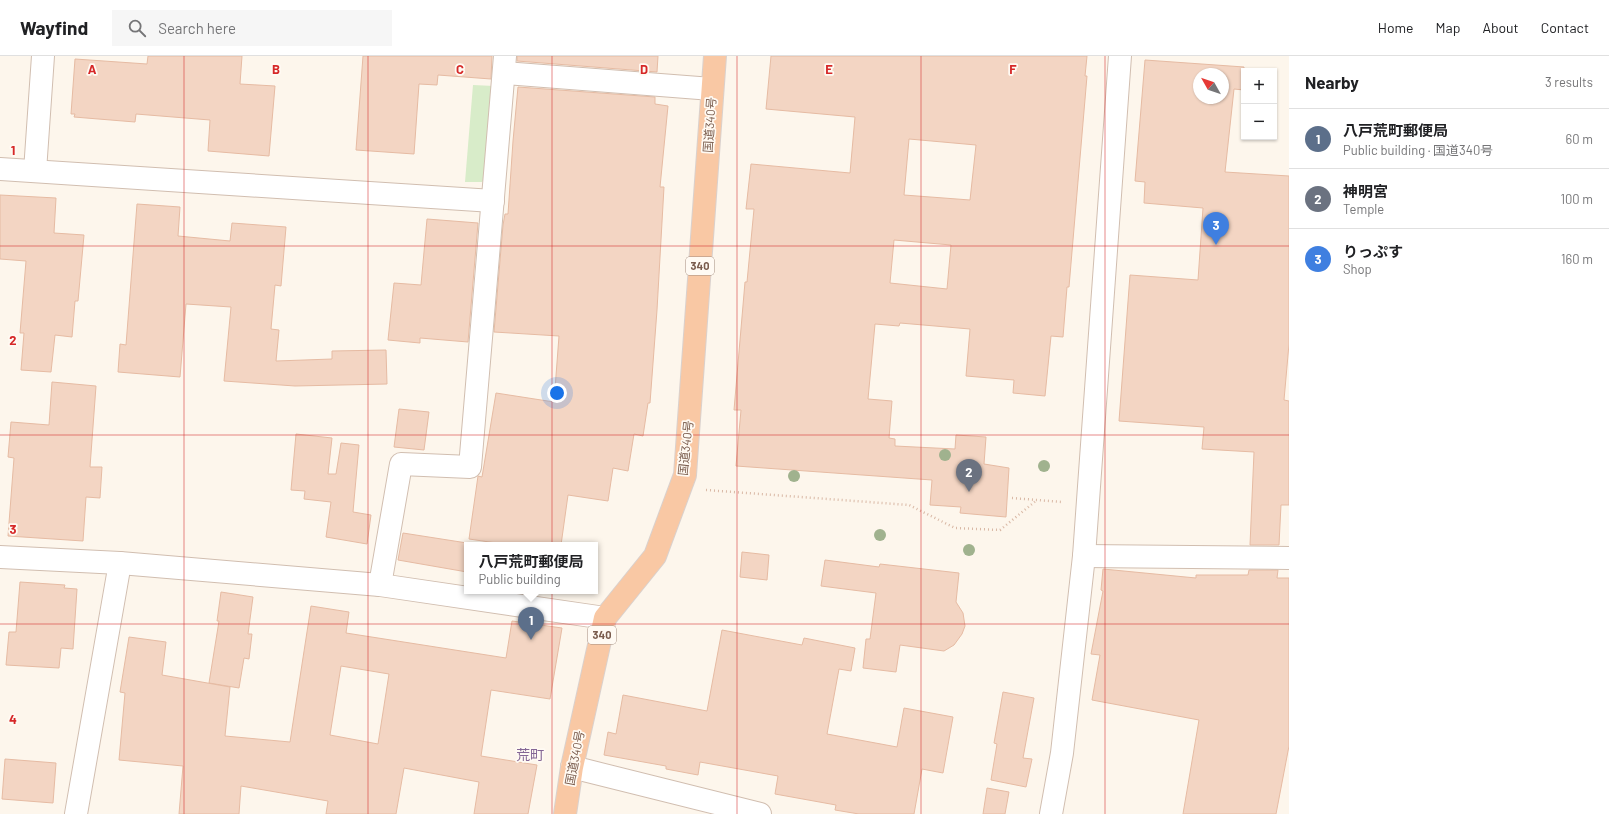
<!DOCTYPE html>
<meta charset="utf-8">
<style>
body{margin:0;font-family:Barlow,"Noto Sans JP",sans-serif;background:#f6f6f6;color:#202124}
.controls{position:absolute;right:12px;top:12px;display:grid;overflow:hidden;border-radius:0px;box-shadow:0 1px 3px #0004}
.controls button{width:36px;height:36px;display:grid;place-items:center;padding:0;border:0;border-bottom:1px solid #e0e0e0;background:#fff;color:#202124;font:20px sans-serif}
.compass{position:absolute;left:1193px;top:12px;width:36px;height:36px;border-radius:50%;background:#fff;box-shadow:0 1px 3px #0004;rotate:310deg}
.you{position:absolute;left:557px;top:337px;width:14px;height:14px;margin:-10px;border:3px solid #fff;border-radius:50%;background:#1a73e8;box-shadow:0 0 0 6px #1a73e833}
.badge{display:grid;place-items:center;width:26px;height:26px;border-radius:50%;background:#1a73e8;color:#fff;font-size:13px;font-weight:700}
.pin{position:absolute;translate:-50% -33px;filter:drop-shadow(0 1px 2px #0008)}
.pin::after{content:'';position:absolute;top:21px;width:14px;height:12px;background:inherit;clip-path:polygon(0 0,100% 0,50% 100%)}
.popup{position:absolute;left:464px;top:486px;width:134px;height:52px;box-sizing:border-box;display:grid;place-content:center;border-radius:0px;background:#fff;filter:drop-shadow(0 1px 3px #0005);font-size:13px;white-space:nowrap;color:#757577}
.popup b{font-size:15px;color:#202124}
.popup::after{content:'';position:absolute;left:50%;top:100%;margin-left:-8px;border:8px solid transparent;border-top-color:#fff}
.list{margin:0;padding:0;list-style:none}
h2{display:flex;justify-content:space-between;align-items:center;height:52px;margin:0;padding:0 16px;font-size:17px}
h2 small{font-size:13px;font-weight:400;color:#757577}
.list li{display:grid;grid-template-columns:26px 1fr auto;gap:12px;align-items:center;box-sizing:border-box;height:60px;padding:0 16px;border-top:1px solid #e0e0e0}
.list b{display:block;font-size:15px;white-space:nowrap}
.list p{margin:0;font-size:13px;white-space:nowrap;color:#757577}
.list em{font-size:13px;font-style:normal;color:#757577}
.icon{flex:none;width:22px;height:22px;fill:none;stroke:currentColor;stroke-width:2;stroke-linecap:round;stroke-linejoin:round}
.map{position:relative;flex:none;width:1289px;height:758px;overflow:hidden}
header{display:flex;align-items:center;gap:24px;box-sizing:border-box;height:56px;padding:0 20px;background:#fff;border-bottom:1px solid #e0e0e0}
header strong{font-size:19px}
nav{display:flex;gap:22px;margin-inline-start:auto;font-size:14px}
.search{width:280px;height:36px;background:#f6f6f6;display:flex;align-items:center;gap:10px;box-sizing:border-box;padding:0 14px;border-radius:0px;color:#757577;font-size:15px}
main{display:flex}
aside{flex:1;background:#fff}
.map>svg:first-child{display:block}
.green{fill:#d8ecc9}
.building{fill:#f3d5c3;stroke:#e6bba3;fill-rule:evenodd}
.lines{fill:none;stroke-linecap:round;stroke-linejoin:round}
.minor-casing{stroke:#d1beb0;stroke-width:24}
.tertiary-casing{stroke:#d1beb0;stroke-width:24}
.trunk-casing{stroke:#dad1cd;stroke-width:24}
.path{stroke:#d9b8a5;stroke-width:2.5;stroke-dasharray:1 3;stroke-linecap:butt}
.minor{stroke:#fff;stroke-width:22}
.tertiary{stroke:#fff;stroke-width:22}
.trunk{stroke:#f9c8a4;stroke-width:22}
.tree{fill:#a0b28e}
.grid{fill:none;stroke:#d62828;stroke-width:1;stroke-opacity:0.55}
.labels{text-anchor:middle;stroke-width:3.5;stroke-linejoin:round;paint-order:stroke}
.shield{fill:#fffaf3;stroke:#a28b7f;stroke-width:1}
.shield-label{font-size:11px;font-weight:bold;fill:#7a5c4d}
.street-label{font-size:12px;fill:#7a5c4d;stroke:#fffaf3}
.quarter-label{font-size:14px;fill:#846695;stroke:#fffaf3}
.grid-label{font-size:13px;text-anchor:middle;font-weight:bold;fill:#d62828;stroke:#fffaf3;stroke-width:3.5;stroke-linejoin:round;paint-order:stroke}
</style>
<header>
<strong>Wayfind</strong>
<div class="search"><svg class="icon" aria-label="search" viewBox="0 0 24 24"><circle cx="10" cy="10" r="6"/><path d="M15 15l6 6"/></svg>Search here</div>
<nav><a>Home</a><a>Map</a><a>About</a><a>Contact</a></nav>
</header>
<main>
<div class="map">
<svg width="1289" height="758" viewBox="0 0 1289 758">
<rect width="100%" height="100%" fill="#fdf6ec"/>
<polygon class="green" points="473,29 494,30 487,120 482,126 465,126"/>
<g class="building">
<polygon points="148,0 242,0 240,28 275,30 269,100 208,95 210,64 136,58 135,66 74,61 75,58 71,58 75,3 147,8"/>
<polygon points="363,0 492,0 491,23 438,19 437,29 419,28 414,98 356,94"/>
<polygon points="517,0 658,0 657,16 517,5"/>
<path d="M771,0H1087L1085,20H1087L1069,231H1067L1063,281L1051,280L1045,340L1013,337L1014,324L966,320L970,273L900,267L899,270L875,268L868,343L892,345L889,382L895,383V390L955,393L956,379L986,381L984,408L1009,412L1006,461L960,457L961,451L930,449L932,424L736,410L741,354H734L745,226H747L754,153H746L751,108L850,117L855,61L766,53ZM909,83L976,89L970,144L904,139ZM894,184L951,189L947,233L890,227Z"/>
<path d="M1145,4L1244,11V34L1234,33L1225,116L1289,120V288L1284,344L1289,345V449H1281L1279,489H1250L1254,396L1202,393L1204,371L1119,365L1130,219L1198,224L1203,152L1144,147L1145,126L1135,125ZM1199,18H1223V42H1199Z"/>
<polygon points="518,31 655,41 655,48 668,50 660,131 664,131 657,254 650,347 648,347 643,380 634,378 628,415 613,412 608,445 568,439 561,489 510,489 469,483 478,420 482,421 496,337 554,346 559,280 494,276 503,169 505,158 508,158 513,85"/>
<polygon points="0,139 56,142 54,177 84,179 78,245 75,245 72,281 55,279 51,316 21,314 24,277 20,277 26,205 0,203"/>
<polygon points="137,148 180,151 178,180 230,185 232,167 286,171 281,230 275,229 271,273 279,274 276,305 332,303 332,295 386,294 387,328 295,330 224,325 231,251 186,248 180,321 118,316 120,288 126,289"/>
<polygon points="427,163 478,167 468,286 420,282 420,287 388,284 394,227 421,229"/>
<polygon points="52,326 96,330 90,411 102,411 100,442 86,441 83,485 8,480 14,402 8,401 11,366 49,369"/>
<polygon points="399,353 429,356 424,394 394,391"/>
<polygon points="296,378 332,382 328,418 336,418 341,387 359,389 353,456 371,459 367,488 326,481 331,446 304,443 305,435 291,434"/>
<polygon points="403,477 467,487 467,516 398,504"/>
<polygon points="742,496 769,499 767,524 740,521"/>
<polygon points="825,504 879,511 880,508 959,517 956,546 963,557 965,570 962,578 954,589 944,595 900,589 896,616 863,612 866,583 870,583 876,537 821,530"/>
<polygon points="1103,513 1196,522 1196,519 1248,519 1249,514 1278,514 1277,522 1289,522 1289,690 1276,758 1183,758 1199,664 1092,644 1100,599 1091,598 1103,535 1101,534"/>
<polygon points="20,526 65,529 64,532 77,533 73,593 61,592 59,612 6,609 9,576 16,576"/>
<polygon points="221,536 253,541 248,578 252,578 249,603 244,602 239,632 209,627 219,565 217,565"/>
<path d="M311,550L349,556L346,577L506,602L512,565L562,572L550,643L491,634L481,700L537,709L528,758H474L479,726L404,712L396,758H326L328,745L241,730L239,758H179L183,710L119,704L125,637L120,636L129,581L166,586L162,619L230,631L225,680L290,686ZM341,610L389,618L378,688L330,679Z"/>
<polygon points="722,574 802,589 804,582 855,592 851,615 839,613 827,678 897,691 904,652 953,661 943,717 922,713 914,758 859,758 835,754 836,749 775,738 778,720 700,706 698,719 666,713 666,710 604,699 608,676 616,678 623,639 707,655"/>
<polygon points="1003,636 1034,642 1023,702 1032,703 1026,731 991,724 997,688 994,687"/>
<polygon points="5,703 56,707 53,747 2,743"/>
<polygon points="987,732 1009,736 1005,758 983,758"/>
</g>
<g class="lines">
<g class="minor-casing">
<g id="minor">
<polyline points="504,17 712,33"/>
<polyline points="0,113 493,145"/>
<polyline points="35,115 43,0"/>
<polyline points="1084,500 1289,502"/>
<polyline points="0,501 120,507 380,529 605,562"/>
<polyline points="380,529 401,408 470,411 505,0"/>
<polyline points="572,711 760,758"/>
<polyline points="76,758 120,507"/>
</g>
</g>
<g class="tertiary-casing">
<polyline id="tertiary" points="1051,758 1062,697 1084,500 1120,0"/>
</g>
<g class="trunk-casing">
<polyline id="trunk" points="565,758 572,711 605,562 655,500 685,419 715,0"/>
</g>
<g class="path">
<polyline points="706,434 909,449 955,472 1000,474 1037,444"/>
<polyline points="1012,442 1062,446"/>
</g>
<use href="#minor" class="minor"/>
<use href="#tertiary" class="tertiary"/>
<use href="#trunk" class="trunk"/>
</g>
<g class="tree">
<circle cx="945" cy="399" r="6"/>
<circle cx="1044" cy="410" r="6"/>
<circle cx="794" cy="420" r="6"/>
<circle cx="880" cy="479" r="6"/>
<circle cx="969" cy="494" r="6"/>
</g>
<path class="grid" d="M184,0V758M368,0V758M552,0V758M737,0V758M921,0V758M1105,0V758M0,190H1289M0,379H1289M0,568H1289"/>
<g class="labels">
<g class="shield">
<rect x="686" y="201" width="28" height="18" rx="3"/>
<rect x="588" y="570" width="28" height="18" rx="3"/>
</g>
<g class="shield-label">
<text x="700" y="214">340</text>
<text x="602" y="583">340</text>
</g>
<g class="street-label">
<text transform="translate(710 69) rotate(-86)" y="4">国道340号</text>
<text transform="translate(686 392) rotate(-84)" y="4">国道340号</text>
<text transform="translate(575 702) rotate(-79)" y="4">国道340号</text>
</g>
<g class="quarter-label">
<text x="530" y="704">荒町</text>
</g>
</g>
<g class="grid-label">
<text x="92" y="18">A</text>
<text x="276" y="18">B</text>
<text x="460" y="18">C</text>
<text x="644" y="18">D</text>
<text x="829" y="18">E</text>
<text x="1013" y="18">F</text>
<text x="13" y="99">1</text>
<text x="13" y="289">2</text>
<text x="13" y="478">3</text>
<text x="13" y="668">4</text>
</g>
</svg>
<div class="controls">
<button>+</button>
<button>−</button>
</div>
<svg class="compass" viewBox="-18 -18 36 36"><path d="M0-13l5 13h-10z" fill="#e53935"/><path d="M0 13l5-13h-10z" fill="#757577"/></svg>
<div class="you"></div>
<div class="pin badge" style="left:531px;top:584px;background:#5c6f8a">1</div>
<div class="popup"><b>八戸荒町郵便局</b>Public building</div>
<div class="pin badge" style="left:969px;top:436px;background:#6b7280">2</div>
<div class="pin badge" style="left:1216px;top:189px;background:#3f7fe0">3</div>
</div>
<aside>
<h2>Nearby<small>3 results</small></h2>
<ul class="list">
<li><span class="badge" style="background:#5c6f8a">1</span><div><b>八戸荒町郵便局</b><p>Public building · 国道340号</p></div><em>60 m</em></li>
<li><span class="badge" style="background:#6b7280">2</span><div><b>神明宮</b><p>Temple</p></div><em>100 m</em></li>
<li><span class="badge" style="background:#3f7fe0">3</span><div><b>りっぷす</b><p>Shop</p></div><em>160 m</em></li>
</ul>
</aside>
</main>
